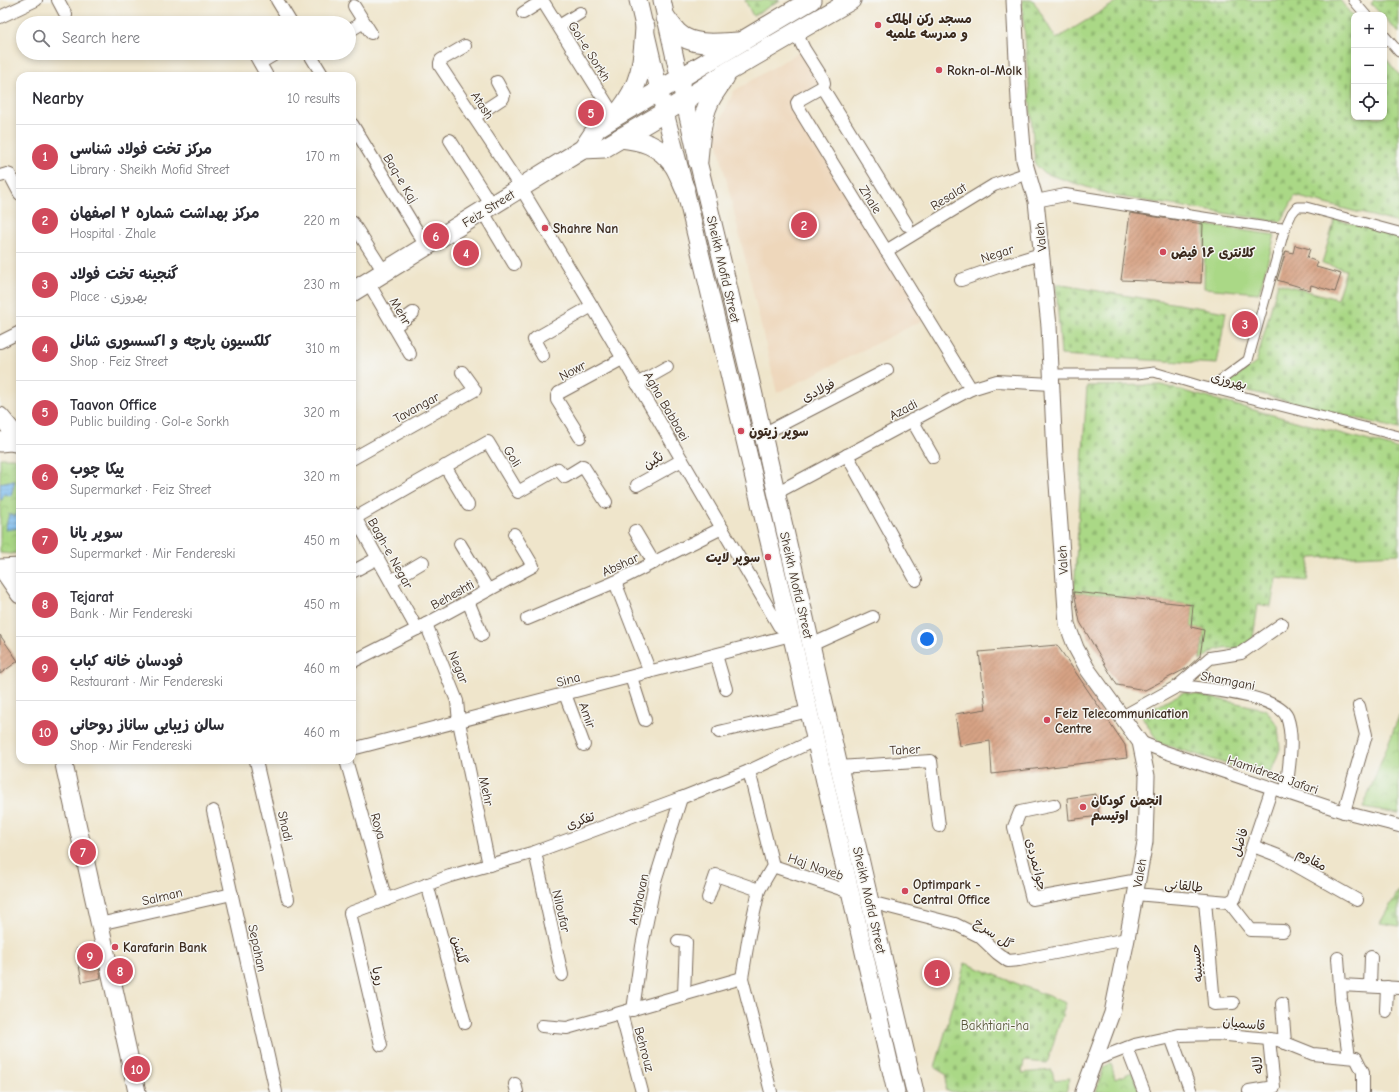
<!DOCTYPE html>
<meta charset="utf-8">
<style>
body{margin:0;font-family:"Comic Neue","Playpen Sans Arabic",sans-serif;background:#f2f2f3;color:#2b2b33}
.controls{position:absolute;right:12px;top:12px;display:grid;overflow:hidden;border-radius:8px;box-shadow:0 2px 6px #0003}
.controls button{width:36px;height:36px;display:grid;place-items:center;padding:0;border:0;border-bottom:1px solid #e1e1e2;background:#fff;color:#2b2b33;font:20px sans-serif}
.you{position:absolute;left:927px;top:639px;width:14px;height:14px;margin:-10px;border:3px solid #fff;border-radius:50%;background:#1a73e8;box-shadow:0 0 0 6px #1a73e833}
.badge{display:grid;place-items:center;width:26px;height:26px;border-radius:50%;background:#d1495b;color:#fff;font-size:13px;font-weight:700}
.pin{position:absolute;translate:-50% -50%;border:2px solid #fff;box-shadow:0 1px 4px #0006}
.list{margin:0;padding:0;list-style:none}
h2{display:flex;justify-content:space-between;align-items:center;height:52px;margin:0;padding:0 16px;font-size:17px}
h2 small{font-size:13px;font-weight:400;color:#7c7c81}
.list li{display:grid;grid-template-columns:26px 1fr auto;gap:12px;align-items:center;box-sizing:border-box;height:64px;padding:0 16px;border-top:1px solid #e1e1e2}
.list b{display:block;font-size:15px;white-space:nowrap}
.list p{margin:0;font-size:13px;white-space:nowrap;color:#7c7c81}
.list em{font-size:13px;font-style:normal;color:#7c7c81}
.icon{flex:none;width:22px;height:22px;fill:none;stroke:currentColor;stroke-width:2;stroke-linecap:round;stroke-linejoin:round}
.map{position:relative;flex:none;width:1399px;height:1092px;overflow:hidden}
.search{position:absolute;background:#fff;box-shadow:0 2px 6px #0003;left:16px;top:16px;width:340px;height:44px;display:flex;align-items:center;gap:10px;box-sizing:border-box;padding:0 14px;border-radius:22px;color:#7c7c81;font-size:15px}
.panel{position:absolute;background:#fff;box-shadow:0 2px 6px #0003;left:16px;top:72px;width:340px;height:692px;border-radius:12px}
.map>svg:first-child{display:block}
.built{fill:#eed7bb}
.cemetery{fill:url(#cemetery-stones);stroke:#728152}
.park{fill:url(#park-crowns);stroke:#728152}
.pitch{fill:#aad886;stroke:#728152}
.water{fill:url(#water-rules);stroke:#5c7488}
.building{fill:url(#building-hatch)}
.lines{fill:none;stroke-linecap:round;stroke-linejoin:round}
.pedestrian-casing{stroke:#7a6b5b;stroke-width:11}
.minor-casing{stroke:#7a6b5b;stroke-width:14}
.tertiary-casing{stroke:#7a6b5b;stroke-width:17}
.secondary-casing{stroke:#7a6b5b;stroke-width:19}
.primary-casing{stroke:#7a6b5b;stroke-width:21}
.pedestrian{stroke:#fff;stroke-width:9}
.minor{stroke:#fff;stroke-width:12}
.tertiary{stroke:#fff;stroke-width:15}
.secondary{stroke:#fff;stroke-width:17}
.primary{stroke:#fff;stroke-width:19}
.poi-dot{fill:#d1495b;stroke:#f6f6f2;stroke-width:1.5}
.labels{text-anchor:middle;stroke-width:3;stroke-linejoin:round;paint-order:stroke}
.poi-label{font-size:13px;font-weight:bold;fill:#3b2a1e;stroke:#f6f6f2;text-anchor:start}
.street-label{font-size:13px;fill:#3b2a1e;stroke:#f6f6f2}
.park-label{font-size:13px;fill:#575638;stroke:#f6f6f2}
</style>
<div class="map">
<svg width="1399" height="1092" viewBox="0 0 1399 1092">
<defs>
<pattern id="cemetery-stones" width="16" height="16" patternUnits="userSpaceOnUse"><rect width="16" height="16" fill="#aad886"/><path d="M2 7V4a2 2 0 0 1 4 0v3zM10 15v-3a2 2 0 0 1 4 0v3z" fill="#93ba73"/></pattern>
<pattern id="park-crowns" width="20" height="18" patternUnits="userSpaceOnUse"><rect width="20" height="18" fill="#aad886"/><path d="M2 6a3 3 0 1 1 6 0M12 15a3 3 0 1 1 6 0" fill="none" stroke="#93ba73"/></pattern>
<pattern id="water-rules" width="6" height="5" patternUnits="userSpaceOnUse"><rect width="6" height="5" fill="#7dbef2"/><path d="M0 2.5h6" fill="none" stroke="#6da3cf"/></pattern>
<pattern id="building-hatch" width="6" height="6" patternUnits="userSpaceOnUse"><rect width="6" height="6" fill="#d7a385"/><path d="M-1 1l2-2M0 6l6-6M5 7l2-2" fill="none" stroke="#b0856c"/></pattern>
</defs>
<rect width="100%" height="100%" fill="#f6f6f2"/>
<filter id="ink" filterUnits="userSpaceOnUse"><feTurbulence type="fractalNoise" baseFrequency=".025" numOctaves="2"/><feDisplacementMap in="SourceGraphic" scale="8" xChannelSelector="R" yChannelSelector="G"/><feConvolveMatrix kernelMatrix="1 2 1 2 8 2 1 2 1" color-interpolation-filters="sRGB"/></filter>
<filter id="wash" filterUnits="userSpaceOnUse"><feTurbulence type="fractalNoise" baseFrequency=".012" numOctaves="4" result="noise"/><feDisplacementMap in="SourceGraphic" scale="16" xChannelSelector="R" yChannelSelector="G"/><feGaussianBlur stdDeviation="0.9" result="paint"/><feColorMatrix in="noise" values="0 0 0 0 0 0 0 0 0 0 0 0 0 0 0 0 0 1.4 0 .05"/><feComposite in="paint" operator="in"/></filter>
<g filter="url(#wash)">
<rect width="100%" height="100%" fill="#efe5cb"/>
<polygon class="built" points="804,49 823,79 799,100 927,318 777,393 715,132 734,91"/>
<g class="cemetery">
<polygon points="745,0 780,0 753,16"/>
<polygon points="1022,0 1033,0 1056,39 1120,0 1340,0 1354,18 1354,117 1384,117 1384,56 1399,75 1399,223 1295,196 1281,222 1114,196 1044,173 1035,164"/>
<polygon points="1374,0 1399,0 1399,33 1384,17 1384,15 1382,15 1371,4"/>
<polygon points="1335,219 1399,237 1399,429 1225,385 1256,363 1278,283 1337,299 1346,270 1322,263"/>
<polygon points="1056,284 1226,312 1217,364 1061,355"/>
<polygon points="1161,385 1399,449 1399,554 1310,558 1307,581 1276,578 1271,606 1258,605 1253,638 1239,648 1217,649 1200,661 1204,630 1191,627 1193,605 1074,592 1087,386"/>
<polygon points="1184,692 1265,709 1278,726 1280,749 1269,777 1159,743 1141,715"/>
<polygon points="1399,890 1399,926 1380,923"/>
<polygon points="965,963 1066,1003 1047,1063 1024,1061 1022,1073 1052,1070 1054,1080 1070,1078 1066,1092 952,1092 945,1089 947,1075 935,1068"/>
</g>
<g class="park">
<polygon points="0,458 12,458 20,460 20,552 11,554 0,553"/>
<polygon points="1399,716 1399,814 1363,808"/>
<polygon points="1111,1063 1115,1079 1132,1072 1140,1092 1096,1092 1104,1067"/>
</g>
<polygon class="pitch" points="1205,225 1275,235 1259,293 1204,288"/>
<g class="water">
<polygon points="9,481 15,481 11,496 4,494 2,500 0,499 0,483"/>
<polygon points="18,509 20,510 20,528 5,530 9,514 16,516"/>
</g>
<g id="blocks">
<g class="building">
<polygon points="1130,213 1203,224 1201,283 1121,280"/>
<polygon points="1295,245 1310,249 1307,258 1318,262 1316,267 1341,274 1335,292 1311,285 1310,290 1277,280 1286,251 1293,253"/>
<polygon points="1074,592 1193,605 1191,627 1204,630 1200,656 1187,668 1145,690 1117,685 1080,622"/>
<polygon points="0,635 18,661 0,674"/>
<polygon points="1057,645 1125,745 1127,758 992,774 990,741 960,746 955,714 986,709 979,652"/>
<polygon points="1096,794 1099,816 1069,820 1067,798"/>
<polygon points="94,946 101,978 82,982 76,949"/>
</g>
</g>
</g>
<g filter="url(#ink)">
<use href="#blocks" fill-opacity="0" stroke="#7a6b5b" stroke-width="1"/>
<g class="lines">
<g class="pedestrian-casing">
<g id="pedestrian">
<polyline points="1353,0 1366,15"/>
<polyline points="1384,35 1399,52"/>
<polyline points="1184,214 1267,227 1285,228"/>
<polyline points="1051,374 1137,374 1154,372 1198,385 1399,436"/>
<polyline points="1210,388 1248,360 1285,228 1292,213 1297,207 1306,207 1399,232"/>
</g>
</g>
<g class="minor-casing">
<g id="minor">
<polyline points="58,0 66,15"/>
<polyline points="277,0 291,23"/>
<polyline points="542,0 615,117"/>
<polyline points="354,6 371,33"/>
<polyline points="523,13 542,1"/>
<polyline points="0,17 36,0"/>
<polyline points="559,26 580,13"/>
<polyline points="349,31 364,22"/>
<polyline points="796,32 804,49 823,79 824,83 822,87 799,100 797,103 798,107 971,389"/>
<polyline points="465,46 441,60 440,63 440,66 521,188 592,306 779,626 791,635"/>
<polyline points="254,53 267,76"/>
<polyline points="309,53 323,76"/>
<polyline points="260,63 277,53"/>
<polyline points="822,87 907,225"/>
<polyline points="474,117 503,98 504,95 497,82"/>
<polyline points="352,124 426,246"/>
<polyline points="450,140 492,206"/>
<polyline points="0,176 7,174 10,175 20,194"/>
<polyline points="1036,201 1065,195 1184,214"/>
<polyline points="483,212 514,264"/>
<polyline points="352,222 384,272"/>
<polyline points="886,251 994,185 1028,173"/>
<polyline points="961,280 998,267 1041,254"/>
<polyline points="368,282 410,354"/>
<polyline points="394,327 413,313"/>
<polyline points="0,342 20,332"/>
<polyline points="543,356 534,340 536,338 592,306"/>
<polyline points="637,384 667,367"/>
<polyline points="912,420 933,457"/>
<polyline points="763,434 887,370"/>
<polyline points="580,437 557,400 557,396 559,393 622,359"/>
<polyline points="847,455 916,580"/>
<polyline points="352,459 475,390 462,372"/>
<polyline points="445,466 468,505"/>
<polyline points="637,485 682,460"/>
<polyline points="776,493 971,389 997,381 1051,384"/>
<polyline points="352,512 417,629"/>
<polyline points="355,518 488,442 518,492 558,469 565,477 583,466 606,502"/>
<polyline points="635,531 654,563"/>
<polyline points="460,544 488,590"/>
<polyline points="352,572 378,558"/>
<polyline points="391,581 423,562"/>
<polyline points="615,582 650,672"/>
<polyline points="468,601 482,635"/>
<polyline points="527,619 615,582 722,528"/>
<polyline points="426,624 457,701 459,722 489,865"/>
<polyline points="811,645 873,617"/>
<polyline points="716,655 726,689"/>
<polyline points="352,662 417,629 533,566 514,534"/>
<polyline points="631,677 645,720"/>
<path d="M1178,686C1200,688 1278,695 1287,717C1295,739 1288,770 1286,793"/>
<polyline points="565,694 584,745"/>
<polyline points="1122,717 1178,686 1210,658 1241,653 1282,624"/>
<polyline points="719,732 809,711"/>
<polyline points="1140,742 1165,752 1344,812 1399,826"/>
<polyline points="352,749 791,635"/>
<polyline points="346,760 386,900"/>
<polyline points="256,761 288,899"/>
<polyline points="839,767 931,761 939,826"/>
<polyline points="749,771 773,866 759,890 749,935 742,978 771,1092"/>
<polyline points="1054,805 1020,812 1014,827 1032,899 1138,880"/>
<polyline points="213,811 276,1092"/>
<polyline points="1344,812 1366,735 1359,706"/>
<polyline points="1253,846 1279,856 1357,900"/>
<polyline points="535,852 562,975"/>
<polyline points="773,866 850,892"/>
<polyline points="427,884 465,1023"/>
<polyline points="1135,894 1229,902"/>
<polyline points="708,898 716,875 759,890"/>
<polyline points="1205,901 1214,1004 1233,1003"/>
<polyline points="870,902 955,924 979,936 997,953 1008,961 1019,960 1127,939"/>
<polyline points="1229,902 1235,898 1272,788"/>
<polyline points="1229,902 1251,930 1283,931"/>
<polyline points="99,924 232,894"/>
<polyline points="678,941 686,942 684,995"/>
<polyline points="1338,958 1341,999 1349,1057"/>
<polyline points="1340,985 1399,988"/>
<polyline points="1370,986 1371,957"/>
<polyline points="1282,1004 1285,1043"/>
<polyline points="633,1010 642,946 655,881 681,798"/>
<polyline points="1386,1011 1387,987"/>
<polyline points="621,1013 642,1092"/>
<polyline points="542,1026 567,1028 742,978"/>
<polyline points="1171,1037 1191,1092"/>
<polyline points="381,1045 350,913 450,876 535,852 681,798 749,771 815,740"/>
<polyline points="1127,1048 1144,1092"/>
<polyline points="1095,1060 1134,1045 1171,1037 1179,1035 1217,1034 1278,1040 1313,1054 1356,1058 1363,1072 1363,1092"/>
<polyline points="515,1084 517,1092"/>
<polyline points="1249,1091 1274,1087 1269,1039"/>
</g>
</g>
<g class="tertiary-casing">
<polyline id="tertiary" points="1014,0 1019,100 1024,160 1036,201 1049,326 1055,456 1067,624 1076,648 1088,670 1140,742 1147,776 1145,842 1127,939 1112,1013 1083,1092"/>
</g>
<g class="secondary-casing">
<g id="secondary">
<polyline points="638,0 659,90 685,189 794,646 896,1092"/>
<polyline points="662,0 698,161 748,369 870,902 915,1092"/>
<polyline points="0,416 20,440"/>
<polyline points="2,569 20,595"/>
<polyline points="63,760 137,1092"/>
</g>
</g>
<g class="primary-casing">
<g id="primary">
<path d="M666,18C670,23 674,29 678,33C693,47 719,43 737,42"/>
<path d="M619,112C642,83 643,62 645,27"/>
<path d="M620,138C642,140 658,145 672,163C678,170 681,181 685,189"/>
<polyline points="583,149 604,148 685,100 729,71 851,0"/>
<path d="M698,161C700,139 701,114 713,95C717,89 721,83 725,77"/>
<polyline points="352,292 583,149 597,128 615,117 811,0"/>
<polyline points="0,442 10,441 20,443"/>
<polyline points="0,569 20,568"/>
</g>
</g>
<use href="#pedestrian" class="pedestrian"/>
<use href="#minor" class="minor"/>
<use href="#tertiary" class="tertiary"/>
<use href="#secondary" class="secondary"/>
<use href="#primary" class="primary"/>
</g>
</g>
<g class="poi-dot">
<circle cx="878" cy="25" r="4"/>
<circle cx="939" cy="70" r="4"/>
<circle cx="545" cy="228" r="4"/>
<circle cx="1163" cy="252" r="4"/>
<circle cx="741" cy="431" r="4"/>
<circle cx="768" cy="557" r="4"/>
<circle cx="1047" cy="720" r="4"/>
<circle cx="1083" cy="807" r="4"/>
<circle cx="905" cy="891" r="4"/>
<circle cx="115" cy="947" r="4"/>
</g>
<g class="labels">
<g class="poi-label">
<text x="886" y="23">مسجد رکن الملک<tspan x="886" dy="15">و مدرسه علمیه</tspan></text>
<text x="947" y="75">Rokn-ol-Molk</text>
<text x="553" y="233">Shahre Nan</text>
<text x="1171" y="257">کلانتری ۱۶ فیض</text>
<text x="749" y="436">سوپر زیتون</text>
<text x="760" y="562" text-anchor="end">سوپر لایت</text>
<text x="1055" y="718">Feiz Telecommunication<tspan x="1055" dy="15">Centre</tspan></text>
<text x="1091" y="805">انجمن کودکان<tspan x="1091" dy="15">اوتیسم</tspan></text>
<text x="913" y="889">Optimpark -<tspan x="913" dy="15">Central Office</tspan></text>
<text x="123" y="952">Karafarin Bank</text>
</g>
<g class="street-label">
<text transform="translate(590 51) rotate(58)" y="5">Gol-e Sorkh</text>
<text transform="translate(483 105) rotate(56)" y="5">Atash</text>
<text transform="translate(401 178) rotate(59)" y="5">Baq-e Kaj</text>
<text transform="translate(948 196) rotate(-32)" y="5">Resalat</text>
<text transform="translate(871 199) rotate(58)" y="5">Zhale</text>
<text transform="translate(488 208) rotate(-32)" y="5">Feiz Street</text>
<text transform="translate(1040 237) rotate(-96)" y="5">Valeh</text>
<text transform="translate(997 253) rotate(-18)" y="5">Negar</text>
<text transform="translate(724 269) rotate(77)" y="5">Sheikh Mofid Street</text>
<text transform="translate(401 311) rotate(60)" y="5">Mehr</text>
<text transform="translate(572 370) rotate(-28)" y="5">Nowr</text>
<text transform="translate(1229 380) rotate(14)" y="5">بهروزی</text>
<text transform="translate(818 390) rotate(-27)" y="5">فولادی</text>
<text transform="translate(667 406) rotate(60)" y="5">Agha Babbaei</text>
<text transform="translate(416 407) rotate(-29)" y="5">Tavangar</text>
<text transform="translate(903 409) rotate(-28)" y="5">Azadi</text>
<text transform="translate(513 456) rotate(59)" y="5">Goli</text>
<text transform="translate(653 460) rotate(-30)" y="5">نگین</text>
<text transform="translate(391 553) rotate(61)" y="5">Bagh-e Negar</text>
<text transform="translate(1062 560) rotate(-94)" y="5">Valeh</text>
<text transform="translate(620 564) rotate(-25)" y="5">Abshar</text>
<text transform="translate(797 585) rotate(77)" y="5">Sheikh Mofid Street</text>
<text transform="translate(452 594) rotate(-29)" y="5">Beheshti</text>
<text transform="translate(459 667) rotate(68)" y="5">Negar</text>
<text transform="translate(568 679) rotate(-15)" y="5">Sina</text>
<text transform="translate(1228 680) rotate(11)" y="5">Shamgani</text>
<text transform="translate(588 715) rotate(70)" y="5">Amir</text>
<text transform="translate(905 749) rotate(-3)" y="5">Taher</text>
<text transform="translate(1273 774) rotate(19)" y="5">Hamidreza Jafari</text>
<text transform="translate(487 791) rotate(78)" y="5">Mehr</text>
<text transform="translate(580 820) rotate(-20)" y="5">تفکری</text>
<text transform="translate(286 826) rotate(77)" y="5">Shadi</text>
<text transform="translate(379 826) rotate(74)" y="5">Roya</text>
<text transform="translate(1239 842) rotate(-72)" y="5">فاضل</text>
<text transform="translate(1312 859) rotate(29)" y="5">مقاوم</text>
<text transform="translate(1037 864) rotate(76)" y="5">جوانمردی</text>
<text transform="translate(816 866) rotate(19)" y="5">Haj Nayeb</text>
<text transform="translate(1139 873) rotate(-80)" y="5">Valeh</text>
<text transform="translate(1184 885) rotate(6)" y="5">طالقانی</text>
<text transform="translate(162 896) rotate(-13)" y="5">Salman</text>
<text transform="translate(638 899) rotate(-77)" y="5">Arghavan</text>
<text transform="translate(870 900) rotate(77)" y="5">Sheikh Mofid Street</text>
<text transform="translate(562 911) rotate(77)" y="5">Niloufar</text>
<text transform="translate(994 933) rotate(35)" y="5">گل سرخ</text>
<text transform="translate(258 948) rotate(78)" y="5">Sepahan</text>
<text transform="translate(460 950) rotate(75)" y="5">گلشن</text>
<text transform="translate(1196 963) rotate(-95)" y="5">حسینیه</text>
<text transform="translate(379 976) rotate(77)" y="5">رویا</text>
<text transform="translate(1244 1023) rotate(6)" y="5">قاسمیان</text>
<text transform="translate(645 1049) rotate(75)" y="5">Behrouz</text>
<text transform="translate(1257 1065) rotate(-96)" y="5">لاله</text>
</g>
<g class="park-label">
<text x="995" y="1030">Bakhtiari-ha</text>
</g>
</g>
</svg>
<div class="controls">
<button>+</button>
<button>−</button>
<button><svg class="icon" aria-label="locate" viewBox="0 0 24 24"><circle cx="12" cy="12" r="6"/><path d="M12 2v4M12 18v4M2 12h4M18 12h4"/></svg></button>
</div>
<div class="you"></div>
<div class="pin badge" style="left:937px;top:973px">1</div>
<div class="pin badge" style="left:804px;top:225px">2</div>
<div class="pin badge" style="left:1245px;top:324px">3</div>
<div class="pin badge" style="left:466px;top:253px">4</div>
<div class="pin badge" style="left:591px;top:113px">5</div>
<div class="pin badge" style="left:436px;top:236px">6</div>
<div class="pin badge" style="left:83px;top:852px">7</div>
<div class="pin badge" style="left:120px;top:971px">8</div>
<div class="pin badge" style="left:90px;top:956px">9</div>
<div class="pin badge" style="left:137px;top:1069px">10</div>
<div class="search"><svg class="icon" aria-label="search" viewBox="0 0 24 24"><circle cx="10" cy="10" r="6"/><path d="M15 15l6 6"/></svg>Search here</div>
<section class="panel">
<h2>Nearby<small>10 results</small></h2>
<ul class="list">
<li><span class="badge">1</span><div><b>مرکز تخت فولاد شناسی</b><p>Library · Sheikh Mofid Street</p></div><em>170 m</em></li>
<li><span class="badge">2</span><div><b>مرکز بهداشت شماره ۲ اصفهان</b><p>Hospital · Zhale</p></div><em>220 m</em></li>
<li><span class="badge">3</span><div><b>گنجینه تخت فولاد</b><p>Place · بهروزی</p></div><em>230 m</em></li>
<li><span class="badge">4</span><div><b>کلکسیون پارچه و اکسسوری شانل</b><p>Shop · Feiz Street</p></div><em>310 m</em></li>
<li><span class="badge">5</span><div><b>Taavon Office</b><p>Public building · Gol-e Sorkh</p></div><em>320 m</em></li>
<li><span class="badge">6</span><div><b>پیکا چوب</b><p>Supermarket · Feiz Street</p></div><em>320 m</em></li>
<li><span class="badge">7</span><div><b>سوپر یانا</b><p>Supermarket · Mir Fendereski</p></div><em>450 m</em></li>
<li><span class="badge">8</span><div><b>Tejarat</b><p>Bank · Mir Fendereski</p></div><em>450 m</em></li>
<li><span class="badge">9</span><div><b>فودسان خانه کباب</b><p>Restaurant · Mir Fendereski</p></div><em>460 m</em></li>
<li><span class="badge">10</span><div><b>سالن زیبایی ساناز روحانی</b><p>Shop · Mir Fendereski</p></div><em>460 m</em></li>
</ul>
</section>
</div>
